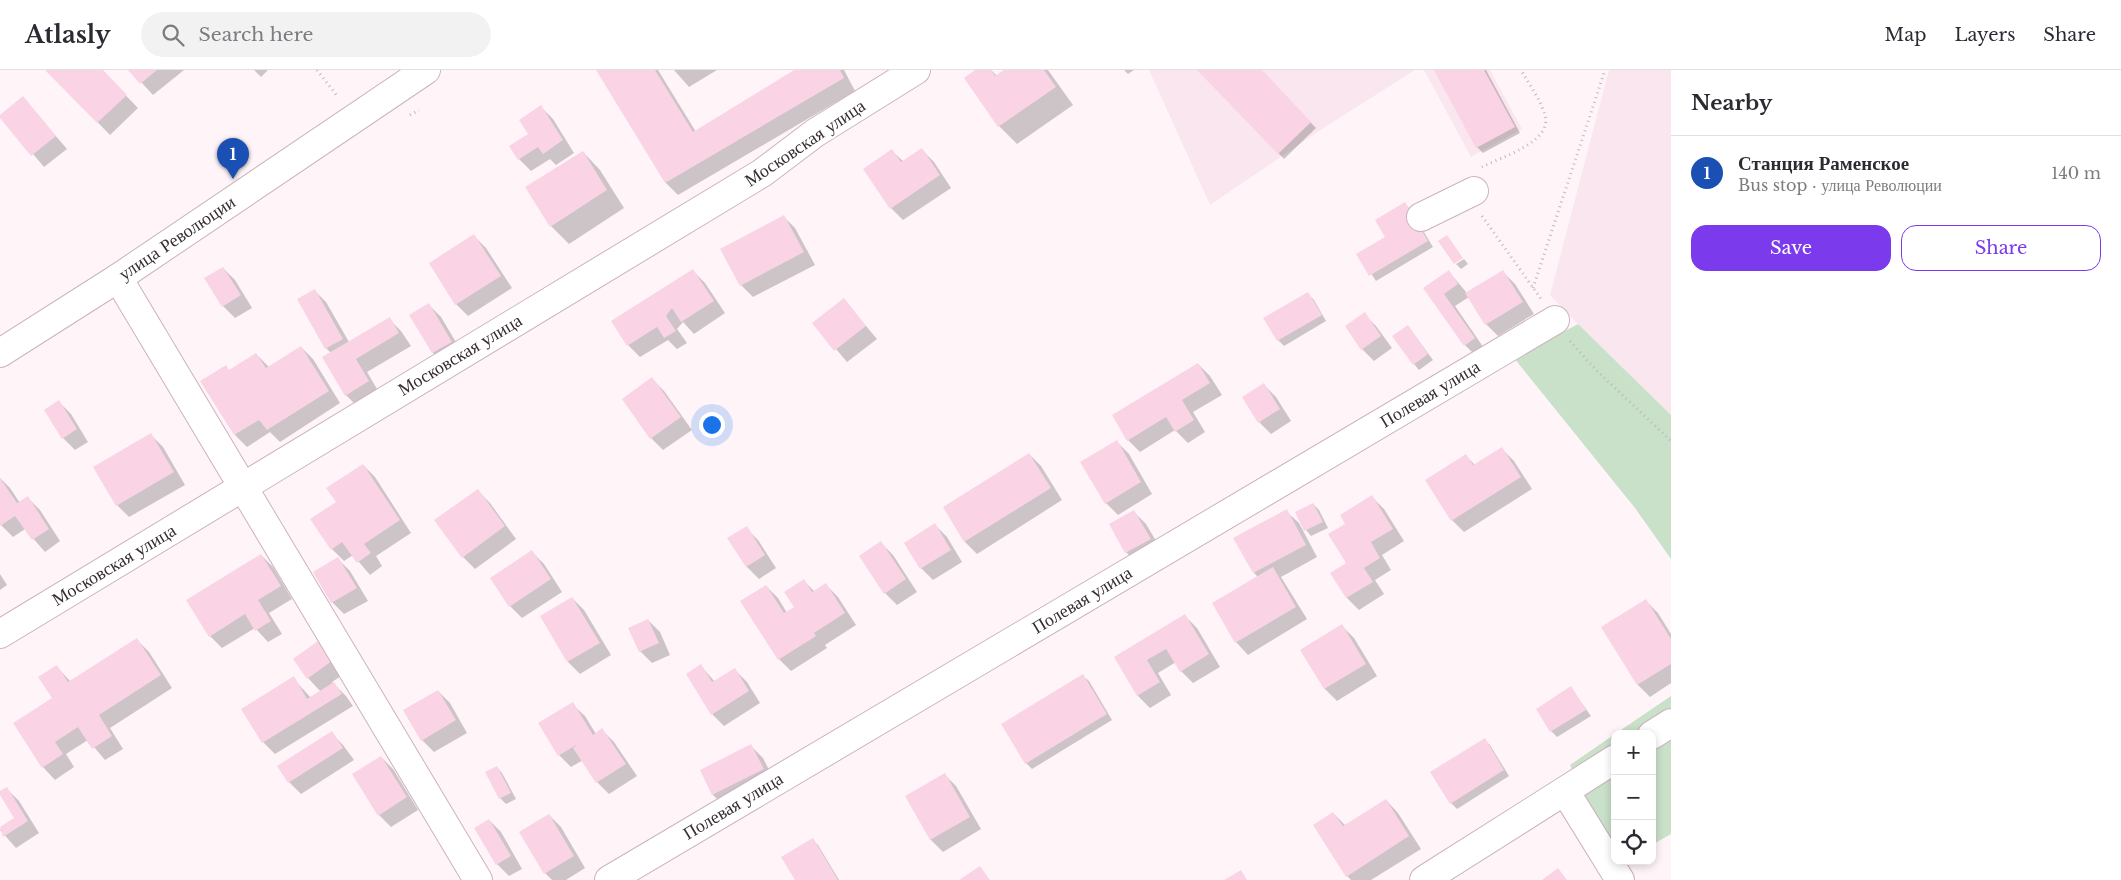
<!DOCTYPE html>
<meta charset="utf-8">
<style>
body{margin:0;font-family:"Libre Baskerville",serif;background:#f2f2f3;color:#2b2b33}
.controls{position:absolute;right:15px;bottom:15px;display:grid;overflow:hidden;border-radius:10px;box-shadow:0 2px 8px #0003}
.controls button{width:45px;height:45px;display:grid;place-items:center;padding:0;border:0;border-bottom:1px solid #e1e1e2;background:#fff;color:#2b2b33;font:25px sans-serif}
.you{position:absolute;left:711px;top:354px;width:18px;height:18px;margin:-12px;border:4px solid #fff;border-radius:50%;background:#1a73e8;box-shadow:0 0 0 8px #1a73e833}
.badge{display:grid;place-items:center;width:32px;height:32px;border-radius:50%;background:#7c3aed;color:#fff;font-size:16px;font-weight:700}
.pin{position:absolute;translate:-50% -41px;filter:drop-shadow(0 1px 2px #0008)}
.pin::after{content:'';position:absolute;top:26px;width:18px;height:15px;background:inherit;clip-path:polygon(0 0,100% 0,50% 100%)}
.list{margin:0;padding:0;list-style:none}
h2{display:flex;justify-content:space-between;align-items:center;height:65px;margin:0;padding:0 20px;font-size:21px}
h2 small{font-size:16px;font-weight:400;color:#7c7c81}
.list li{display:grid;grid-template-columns:32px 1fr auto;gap:15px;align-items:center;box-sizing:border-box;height:75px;padding:0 20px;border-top:1px solid #e1e1e2}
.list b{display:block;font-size:19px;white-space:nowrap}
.list p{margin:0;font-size:16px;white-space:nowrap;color:#7c7c81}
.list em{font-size:16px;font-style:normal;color:#7c7c81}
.actions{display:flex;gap:10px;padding:15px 20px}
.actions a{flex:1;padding:11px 0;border:1px solid #7c3aed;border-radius:15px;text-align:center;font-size:18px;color:#7c3aed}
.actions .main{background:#7c3aed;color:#fff}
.icon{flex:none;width:28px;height:28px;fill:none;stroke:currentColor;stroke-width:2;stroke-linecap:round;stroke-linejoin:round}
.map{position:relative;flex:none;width:1671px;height:810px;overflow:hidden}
header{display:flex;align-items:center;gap:30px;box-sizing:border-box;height:70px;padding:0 25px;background:#fff;border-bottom:1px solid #e1e1e2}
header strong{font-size:24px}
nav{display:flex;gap:28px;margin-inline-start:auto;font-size:18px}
.search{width:350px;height:45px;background:#f2f2f3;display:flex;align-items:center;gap:12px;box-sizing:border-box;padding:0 18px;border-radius:28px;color:#7c7c81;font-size:19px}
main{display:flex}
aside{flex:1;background:#fff}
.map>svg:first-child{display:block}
.built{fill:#f9e6ee}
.green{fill:#c9e0c9}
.shadow{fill:#0003}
.building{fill:#fad3e5}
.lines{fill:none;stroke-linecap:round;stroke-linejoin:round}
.minor-casing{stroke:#cbb3be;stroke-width:30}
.path{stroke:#c1b8bc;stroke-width:3;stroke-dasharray:1 4;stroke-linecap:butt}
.minor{stroke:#fff;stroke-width:28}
.labels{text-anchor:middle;stroke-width:4.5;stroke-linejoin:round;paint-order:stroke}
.street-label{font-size:18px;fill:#362d31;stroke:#fff}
</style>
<header>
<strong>Atlasly</strong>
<div class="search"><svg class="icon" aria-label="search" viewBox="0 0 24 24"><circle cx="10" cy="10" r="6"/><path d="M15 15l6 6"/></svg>Search here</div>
<nav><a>Map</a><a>Layers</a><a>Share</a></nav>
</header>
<main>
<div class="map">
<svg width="1671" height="810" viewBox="0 0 1671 810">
<rect width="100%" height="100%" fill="#fff5f9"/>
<g class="built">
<polygon points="1149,0 1415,0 1319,61 1210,135"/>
<polygon points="1424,0 1490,0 1522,59 1471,87"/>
<polygon points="1609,0 1671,0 1671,345 1578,254 1550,225"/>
</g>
<g class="green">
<polygon points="1578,254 1671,345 1671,489 1635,438 1514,288"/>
<polygon points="1671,626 1671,764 1652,775 1652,664 1615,664"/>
<polygon points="1615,664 1615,785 1570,695"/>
</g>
<g class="shadow">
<polygon points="47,0 101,0 138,38 110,65"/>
<polygon points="130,0 184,0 153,25"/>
<polygon points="254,0 268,0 261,7"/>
<polygon points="598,0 658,0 696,62 797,0 844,0 855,21 678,125 666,113"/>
<polygon points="674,0 717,0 689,17"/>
<polygon points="977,0 991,0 997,6 1006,0 1048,0 1073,35 1017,74 999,56 966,8"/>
<polygon points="1124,0 1134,0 1128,4"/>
<polygon points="1199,0 1260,0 1316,58 1284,89"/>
<polygon points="1435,0 1486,0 1520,63 1483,83 1477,77"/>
<polygon points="23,28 67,79 44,97 1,46"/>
<polygon points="541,37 553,49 574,83 556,95 550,89 531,101 519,89"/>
<polygon points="922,80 934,92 951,118 903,150 891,138 864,99 892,81 904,92"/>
<polygon points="583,82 600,100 624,138 569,174 551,156"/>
<polygon points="1404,133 1410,139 1433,177 1376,211 1358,184 1386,167"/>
<polygon points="783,146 795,158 815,195 753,227 741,215"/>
<polygon points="474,166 486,178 512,218 468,246 456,234 430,194"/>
<polygon points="1464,189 1468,194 1461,199 1456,194"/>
<polygon points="223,198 235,210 252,238 235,248 223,236"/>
<polygon points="693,201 705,213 725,243 694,264 683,252 677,259 687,273 677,279 668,270 640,287 628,275 613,251"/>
<polygon points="1449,202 1467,223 1503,202 1515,214 1534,244 1498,266 1486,254 1469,227 1455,236 1486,281 1477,287 1465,275 1425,219"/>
<polygon points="314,220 326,232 349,272 389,249 401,261 411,276 367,302 380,324 358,337 346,325 331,283 326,278 298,230"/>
<polygon points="1308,224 1314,230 1326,251 1284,276 1278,270"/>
<polygon points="844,230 877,269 847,292 814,253"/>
<polygon points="429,235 441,247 463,284 445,295 433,283 411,245"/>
<polygon points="1364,244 1376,256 1392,278 1374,291 1362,279"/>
<polygon points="1408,256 1433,290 1419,300 1414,294"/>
<polygon points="301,277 313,289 340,333 280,372 270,362 247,377 235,365 230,301 256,284 269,297"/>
<polygon points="1198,294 1210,306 1222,325 1193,342 1205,362 1188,373 1175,360 1140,382 1128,370"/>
<polygon points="652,309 664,321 692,360 663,380 651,368 624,329"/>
<polygon points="1264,315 1276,327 1291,351 1271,364 1259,352"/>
<polygon points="59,332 71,344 88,372 75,380 63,368"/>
<polygon points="151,365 163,377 185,415 129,447 117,435"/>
<polygon points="1117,372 1129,384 1152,424 1118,445 1106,433"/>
<polygon points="1502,379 1514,391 1532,419 1464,462 1452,450 1466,386 1475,395"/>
<polygon points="1029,384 1041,396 1062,430 977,484 965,472 944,438"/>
<polygon points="363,395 375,407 411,463 376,486 382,496 370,505 353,485 344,491 332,479 337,432"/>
<polygon points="0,408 10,418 20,433 28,428 40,440 60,471 45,482 25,459 13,467 1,455"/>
<polygon points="478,421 490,433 516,469 475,499 463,487"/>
<polygon points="1372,427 1384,439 1404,471 1382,485 1391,500 1375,510 1384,524 1359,540 1347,528 1332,503 1348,493 1347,454"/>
<polygon points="1313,434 1319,440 1328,458 1311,466 1306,460"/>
<polygon points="1286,441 1299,453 1317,487 1281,507 1307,549 1248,585 1236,572 1213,533 1258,507 1254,503"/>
<polygon points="1134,442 1146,454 1162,481 1138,494 1126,482"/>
<polygon points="935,455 947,467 962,492 933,510 921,498 905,473"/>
<polygon points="746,458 758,470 776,498 759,509 747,497 729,469"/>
<polygon points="881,473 893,485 917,522 897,535 885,523"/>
<polygon points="532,482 544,494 562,522 522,548 510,536 491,509"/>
<polygon points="261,485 273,497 292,529 269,543 282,564 268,572 255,558 222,578 210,566"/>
<polygon points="338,489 350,501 368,531 344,544 332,532 315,503"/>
<polygon points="0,504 7,515 0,520"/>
<polygon points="804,511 815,522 826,515 838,527 856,555 825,575 827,578 791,601 779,589 766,516 778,528 787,543 796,537"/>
<polygon points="572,528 584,540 611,585 580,604 568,592"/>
<polygon points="1646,531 1658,543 1671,564 1671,613 1650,627 1638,615 1602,558"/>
<polygon points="1185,546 1197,558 1220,597 1193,613 1181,601 1176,592 1158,603 1171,625 1150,638 1138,626 1116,587"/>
<polygon points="648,550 660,562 670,585 652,593 640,581"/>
<polygon points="1342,556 1354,568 1377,606 1337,631 1325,619 1301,580"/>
<polygon points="137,570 149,582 172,618 110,658 123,679 105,690 88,670 66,684 74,697 55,710 43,697 15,654 54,629 56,596 71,612"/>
<polygon points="318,573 330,585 344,604 332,612 346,626 353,636 275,684 263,672 293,608 311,628 321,622 308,608 294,589"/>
<polygon points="701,596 715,612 735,600 747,612 760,633 724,656 712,644"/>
<polygon points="1083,606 1089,611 1112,650 1032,699 1026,693"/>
<polygon points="1571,618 1591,646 1557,667 1551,661"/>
<polygon points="438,621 450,633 467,663 434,682 422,670"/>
<polygon points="572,634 585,646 596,664 602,660 614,672 637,706 609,724 597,712 583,690 571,697 559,685"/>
<polygon points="331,663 343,675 354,690 301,724 289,712"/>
<polygon points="1484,670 1490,675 1509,706 1457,739 1451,733"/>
<polygon points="751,676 763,688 775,712 726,737 713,725 701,701"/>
<polygon points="381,687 393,699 418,740 391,757 379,745"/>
<polygon points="497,697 502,703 516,729 506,734 500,728 486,703"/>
<polygon points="944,704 956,716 981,759 943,782 931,770 906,727"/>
<polygon points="7,719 19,731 39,763 16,778 0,760 16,748 0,723"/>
<polygon points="1386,730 1398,743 1421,779 1371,810 1351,810 1347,806 1333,743 1346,756"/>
<polygon points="549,745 561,757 585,798 566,810 552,810 545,803"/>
<polygon points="489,750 501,762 522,799 509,806 497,794"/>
<polygon points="812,770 818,775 839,810 796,810"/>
</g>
<g class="building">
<polygon points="45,0 103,0 127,25 97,53"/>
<polygon points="128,0 157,0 140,14"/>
<polygon points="596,0 655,0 693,62 794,0 840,0 844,8 665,113"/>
<polygon points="975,0 991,0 995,6 1004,0 1044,0 1056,17 998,57 964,8"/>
<polygon points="1197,0 1262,0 1311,52 1278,84"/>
<polygon points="1434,0 1484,0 1515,57 1476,78"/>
<polygon points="23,26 56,66 31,86 0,48 0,45"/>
<polygon points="541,35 563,70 543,84 538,77 518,90 509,76 528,64 519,50"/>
<polygon points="922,78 940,105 890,139 863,99 892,79 901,92"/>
<polygon points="583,81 607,120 550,157 525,117"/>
<polygon points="1405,132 1428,171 1369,206 1356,184 1385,167 1375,150"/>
<polygon points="784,145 804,182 740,216 720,179"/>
<polygon points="474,164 501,206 455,235 429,193"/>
<polygon points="1447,165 1463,188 1454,194 1438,171"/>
<polygon points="223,197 241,225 222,237 204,208"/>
<polygon points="693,199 714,231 681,252 672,238 666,246 676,261 664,268 657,257 627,276 611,251"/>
<polygon points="1449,200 1458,214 1444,224 1475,268 1464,276 1423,218"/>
<polygon points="1503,200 1523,232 1485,255 1465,223"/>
<polygon points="315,219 343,269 325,279 297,229"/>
<polygon points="1308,222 1322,245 1277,271 1263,248"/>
<polygon points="844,228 866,256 834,281 812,253"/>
<polygon points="429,233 452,272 432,283 409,245"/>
<polygon points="1365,242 1381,266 1361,280 1345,256"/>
<polygon points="390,247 399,263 356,289 369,311 345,326 322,287"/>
<polygon points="1408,255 1428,284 1413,295 1392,266"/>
<polygon points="301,276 329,321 267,360 259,350 234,365 200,311 226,295 229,300 256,283 266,298"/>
<polygon points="1198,293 1210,313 1182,330 1194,350 1175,362 1166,347 1127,371 1112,345"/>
<polygon points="652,307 681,347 650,369 622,329"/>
<polygon points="1264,313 1280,339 1258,353 1242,327"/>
<polygon points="59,330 77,359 62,369 44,340"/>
<polygon points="151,363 174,402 116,436 93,397"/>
<polygon points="1117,370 1141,412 1105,434 1080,392"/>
<polygon points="1502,377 1521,407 1451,451 1425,410 1466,384 1473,395"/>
<polygon points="1029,383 1051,418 964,472 943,437"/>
<polygon points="363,394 400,450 364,474 371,483 357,493 342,472 331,480 310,449 336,432 326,418"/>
<polygon points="0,408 17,433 28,426 49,459 32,470 15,446 0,456"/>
<polygon points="478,419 505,456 462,488 434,450"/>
<polygon points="1372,425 1393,459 1371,472 1380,488 1364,498 1373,512 1346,528 1330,503 1346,493 1328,464 1345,454 1340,445"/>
<polygon points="1313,433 1323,452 1304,461 1295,442"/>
<polygon points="1287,439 1306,475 1253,503 1233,468"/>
<polygon points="1134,440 1151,469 1125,483 1109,454"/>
<polygon points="935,453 951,480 920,499 904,473"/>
<polygon points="747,456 765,485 746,497 727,468"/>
<polygon points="881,471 906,509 884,524 859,486"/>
<polygon points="532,480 551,509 509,537 490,508"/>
<polygon points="261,484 281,516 258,530 271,551 255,561 245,544 209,567 186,530"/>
<polygon points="338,487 357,518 331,533 313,502"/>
<polygon points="1273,497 1296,537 1235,573 1212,533"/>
<polygon points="804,509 812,522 826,513 845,543 814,563 816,566 778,590 740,531 766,515 784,543 794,537 784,522"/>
<polygon points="572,527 600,573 567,592 540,546"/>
<polygon points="1646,529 1671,569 1671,594 1637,615 1601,557"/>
<polygon points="1185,544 1209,584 1180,602 1166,579 1147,590 1160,612 1137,626 1114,587"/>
<polygon points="648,549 659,573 639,582 628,558"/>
<polygon points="1342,554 1366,594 1324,619 1300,580"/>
<polygon points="137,568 161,605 99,645 112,666 92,679 78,657 55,672 63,684 42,698 13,653 52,628 38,607 57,595 68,612"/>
<polygon points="318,571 332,591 307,609 293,589"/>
<polygon points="701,594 712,612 735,598 749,621 711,645 686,604"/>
<polygon points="1083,604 1107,644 1025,694 1001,654"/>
<polygon points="294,606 307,629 334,612 342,624 262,673 241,639"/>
<polygon points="1571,616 1586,640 1550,662 1536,639"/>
<polygon points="438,620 456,650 421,671 403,640"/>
<polygon points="573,632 593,665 602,658 626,694 596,713 573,678 578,674 558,686 538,653"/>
<polygon points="332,661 343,678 288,713 277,696"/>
<polygon points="1485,668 1504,700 1450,734 1430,702"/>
<polygon points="751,674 764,699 712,725 700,700"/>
<polygon points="381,686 407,727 378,746 352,704"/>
<polygon points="497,696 511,723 499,729 485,702"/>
<polygon points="945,703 970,747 930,770 905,726"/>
<polygon points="7,717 28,751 3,767 0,757 14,748 0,725 0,721"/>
<polygon points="1386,729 1409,766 1346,807 1313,755 1333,742 1343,756"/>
<polygon points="549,744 574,786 544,804 519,762"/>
<polygon points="489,749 511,786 496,795 474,758"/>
<polygon points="813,768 838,810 795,810 781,787"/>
<polygon points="980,796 990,810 959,810"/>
<polygon points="1558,798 1567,810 1542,810"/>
<polygon points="1241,800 1247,810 1224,810"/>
</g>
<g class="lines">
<g class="minor-casing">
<g id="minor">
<polyline points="1421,147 1474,121"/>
<polyline points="118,208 478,810"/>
<polyline points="0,283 118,208 426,0"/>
<polyline points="0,564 762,103 815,63 916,0"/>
<polyline points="1652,665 1671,653"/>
<polyline points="1565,721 1620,810"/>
<polyline points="609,810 1555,250"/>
<polyline points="1424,810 1615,689"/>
</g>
</g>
<g class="path">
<polyline points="317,0 338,27"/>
<polyline points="410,45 419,40"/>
<path d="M1482,97C1501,87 1553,72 1545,45C1540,29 1529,14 1521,0"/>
<polyline points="1482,146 1541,229"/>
<polyline points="1533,218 1605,0"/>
<polyline points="1570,271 1595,299 1671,371"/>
</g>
<use href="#minor" class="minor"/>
</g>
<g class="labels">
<g class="street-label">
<text transform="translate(805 73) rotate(-34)" y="6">Московская улица</text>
<text transform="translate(177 168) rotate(-34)" y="6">улица Революции</text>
<text transform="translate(460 285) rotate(-31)" y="6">Московская улица</text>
<text transform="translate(1430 324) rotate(-31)" y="6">Полевая улица</text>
<text transform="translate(114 495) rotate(-31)" y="6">Московская улица</text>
<text transform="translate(1082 530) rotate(-31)" y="6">Полевая улица</text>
<text transform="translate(733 736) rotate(-31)" y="6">Полевая улица</text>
</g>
</g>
</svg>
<div class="controls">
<button>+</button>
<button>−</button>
<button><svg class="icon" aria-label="locate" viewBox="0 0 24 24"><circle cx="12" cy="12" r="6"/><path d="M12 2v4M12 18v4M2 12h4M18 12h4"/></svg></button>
</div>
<div class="you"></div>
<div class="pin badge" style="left:233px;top:109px;background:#1a4fb4">1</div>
</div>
<aside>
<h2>Nearby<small></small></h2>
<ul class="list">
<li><span class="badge" style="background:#1a4fb4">1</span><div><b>Станция Раменское</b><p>Bus stop · улица Революции</p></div><em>140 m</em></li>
</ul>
<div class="actions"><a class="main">Save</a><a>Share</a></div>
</aside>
</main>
